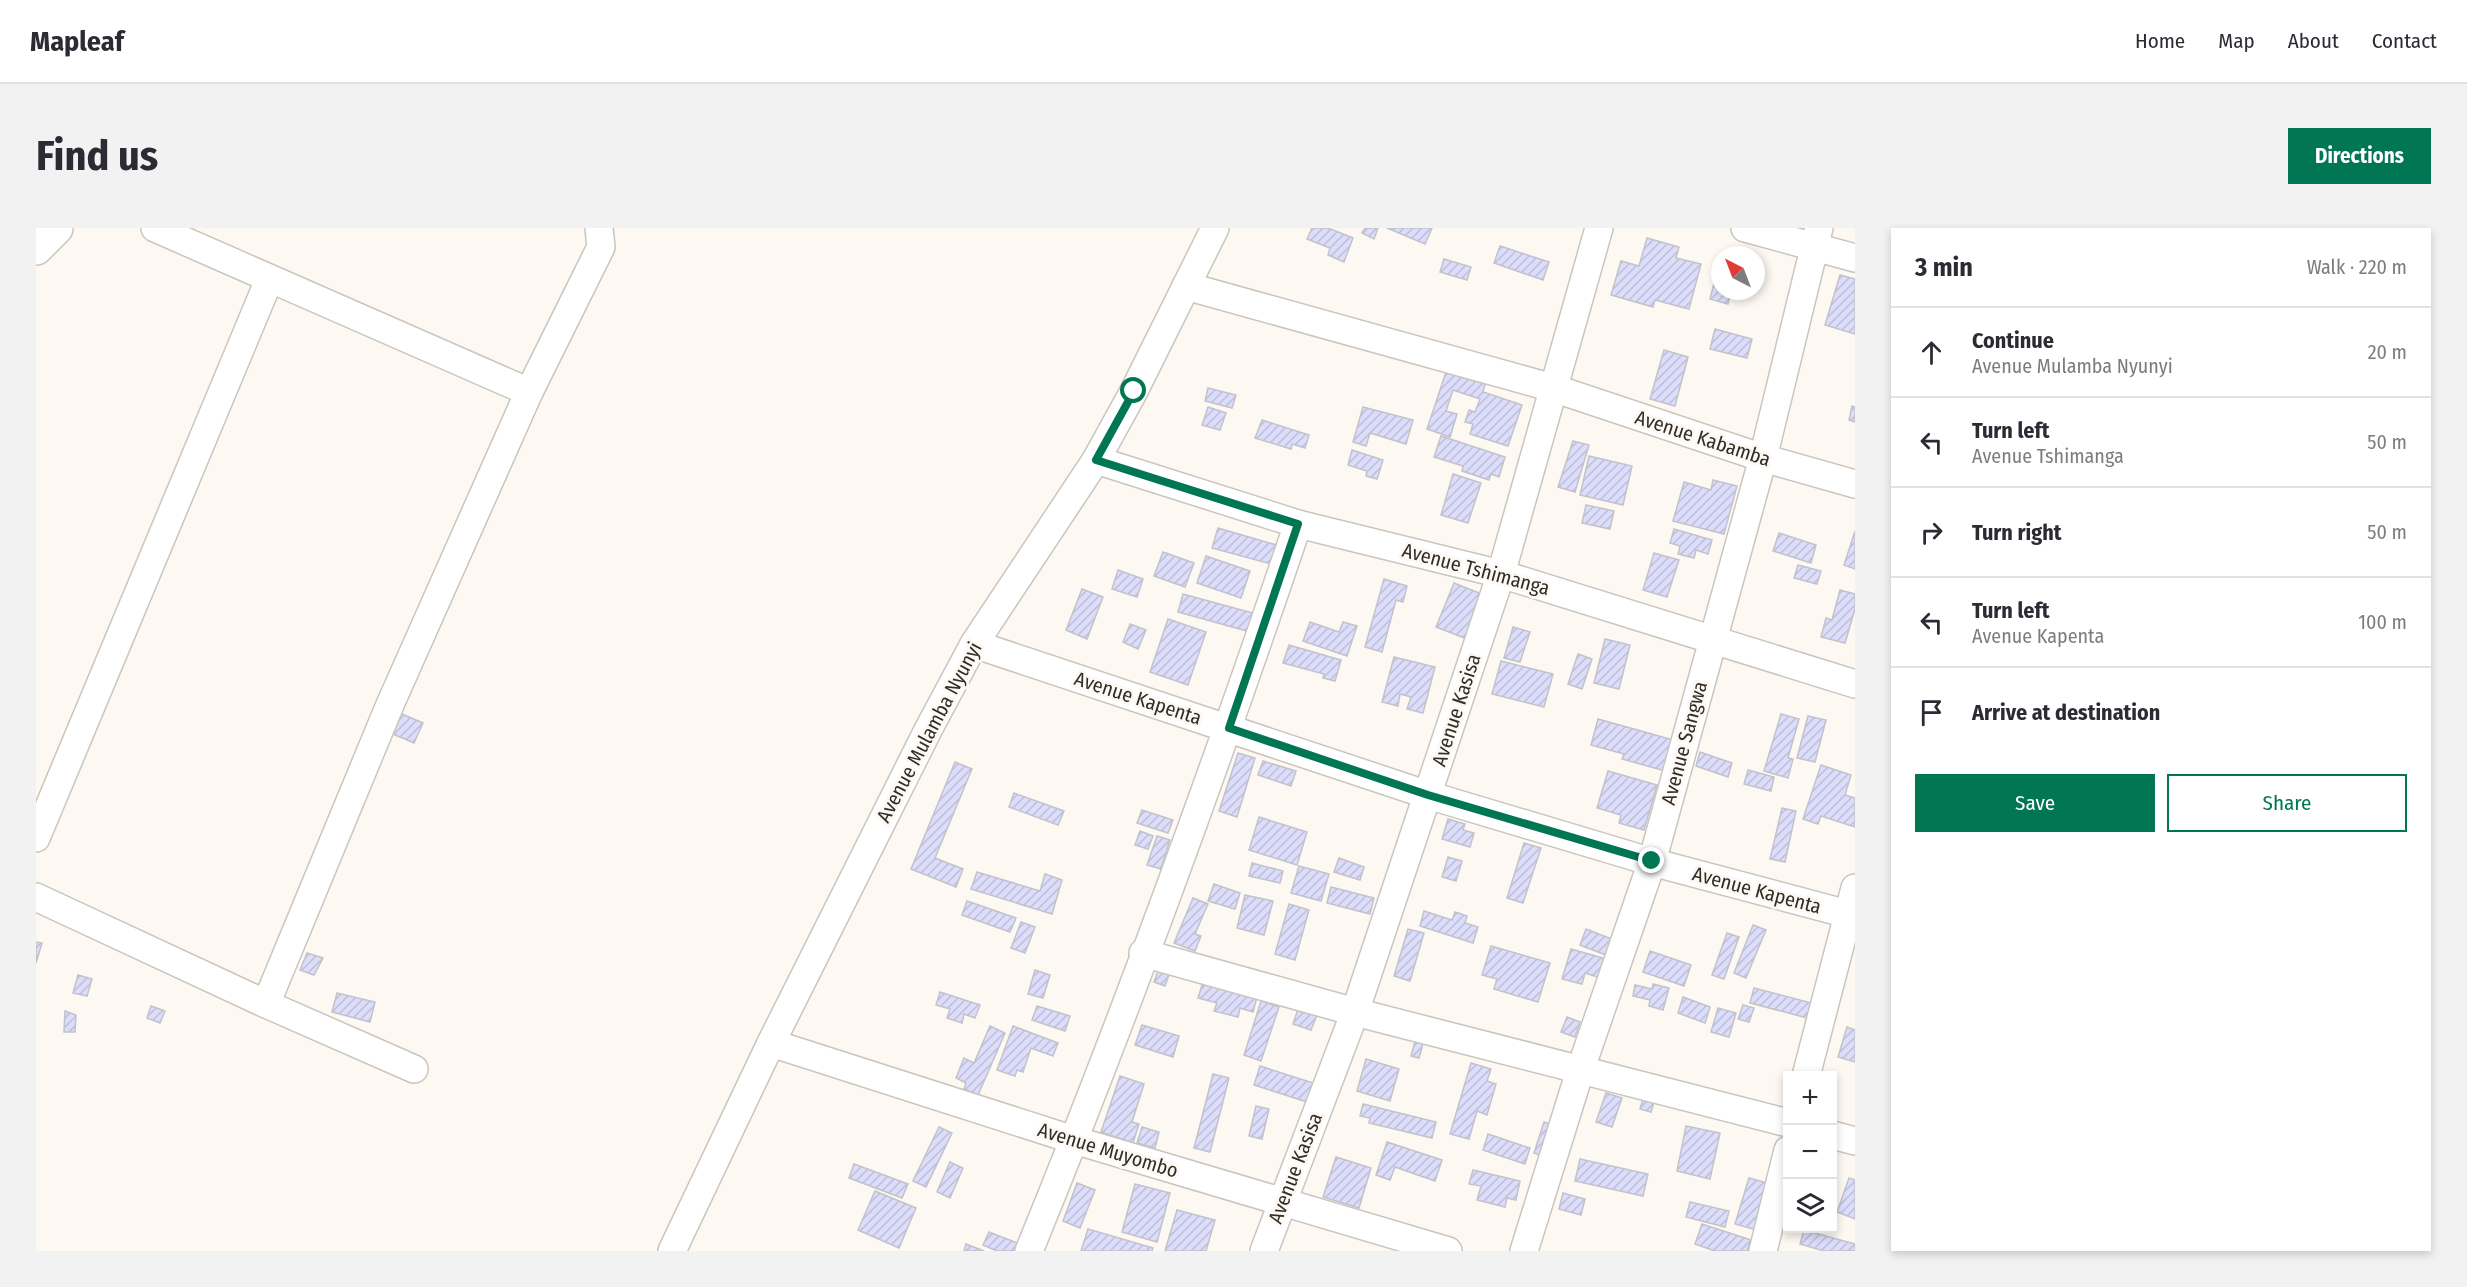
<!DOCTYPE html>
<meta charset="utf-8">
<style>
body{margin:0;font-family:"Fira Sans Condensed",sans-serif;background:#f2f2f3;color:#2b2b33}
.controls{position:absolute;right:18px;bottom:18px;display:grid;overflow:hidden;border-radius:0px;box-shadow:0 3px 9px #0003}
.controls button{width:54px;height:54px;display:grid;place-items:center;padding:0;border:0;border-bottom:2px solid #e1e1e2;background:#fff;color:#2b2b33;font:30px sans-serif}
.compass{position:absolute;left:1675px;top:18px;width:54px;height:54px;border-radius:50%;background:#fff;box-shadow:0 3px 9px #0003;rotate:318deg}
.stop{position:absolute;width:18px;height:18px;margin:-14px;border:4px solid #007653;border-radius:50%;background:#fff}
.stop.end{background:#007653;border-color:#fff;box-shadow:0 2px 6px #0008}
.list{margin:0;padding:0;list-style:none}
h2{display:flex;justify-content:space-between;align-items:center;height:78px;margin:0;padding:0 24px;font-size:26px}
h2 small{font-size:20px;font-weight:400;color:#7c7c81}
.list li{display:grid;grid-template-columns:39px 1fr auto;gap:18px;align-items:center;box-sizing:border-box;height:90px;padding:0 24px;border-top:2px solid #e1e1e2}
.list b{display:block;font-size:22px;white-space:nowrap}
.list p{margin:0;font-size:20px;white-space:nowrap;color:#7c7c81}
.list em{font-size:20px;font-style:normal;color:#7c7c81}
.actions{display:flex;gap:12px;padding:18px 24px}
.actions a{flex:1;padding:14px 0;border:2px solid #007653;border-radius:0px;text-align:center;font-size:21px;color:#007653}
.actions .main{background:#007653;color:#fff}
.icon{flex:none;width:33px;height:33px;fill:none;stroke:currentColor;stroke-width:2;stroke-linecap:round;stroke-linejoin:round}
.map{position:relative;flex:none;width:1819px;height:1023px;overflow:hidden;border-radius:0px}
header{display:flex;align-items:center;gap:36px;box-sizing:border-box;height:84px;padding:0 30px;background:#fff;border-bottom:2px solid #e1e1e2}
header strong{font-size:28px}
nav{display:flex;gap:33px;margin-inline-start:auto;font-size:21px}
.intro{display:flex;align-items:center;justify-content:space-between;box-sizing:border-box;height:144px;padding:0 36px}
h1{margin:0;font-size:42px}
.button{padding:15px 27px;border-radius:0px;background:#007653;color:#fff;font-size:21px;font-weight:700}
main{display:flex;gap:36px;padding:0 36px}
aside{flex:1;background:#fff;border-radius:0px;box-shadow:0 3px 9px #0003}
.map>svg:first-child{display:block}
.building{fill:url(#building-hatch);stroke:#c2c2ca;stroke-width:1.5}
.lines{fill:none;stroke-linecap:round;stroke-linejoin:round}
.minor-casing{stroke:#cac5bf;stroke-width:30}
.tertiary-casing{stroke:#cac5bf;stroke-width:36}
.minor{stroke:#fff;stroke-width:27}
.tertiary{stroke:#fff;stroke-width:33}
.route{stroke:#007653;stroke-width:8}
.labels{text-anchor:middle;stroke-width:6;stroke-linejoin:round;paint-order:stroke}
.street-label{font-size:20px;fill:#2f2d2a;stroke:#fef8f2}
</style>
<header>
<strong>Mapleaf</strong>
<nav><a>Home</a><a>Map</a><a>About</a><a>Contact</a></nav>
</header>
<div class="intro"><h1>Find us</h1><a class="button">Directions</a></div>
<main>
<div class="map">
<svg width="1819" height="1023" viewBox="0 0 1819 1023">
<defs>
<pattern id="building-hatch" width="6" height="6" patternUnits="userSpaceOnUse" patternTransform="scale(1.5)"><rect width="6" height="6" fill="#dcddfb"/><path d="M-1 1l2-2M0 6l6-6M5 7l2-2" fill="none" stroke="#bdbed7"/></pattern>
</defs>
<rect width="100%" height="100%" fill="#fef8f2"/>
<g class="building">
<polygon points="1276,0 1292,0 1317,10 1308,34 1292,27 1294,20 1271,11"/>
<polygon points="1329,0 1342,0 1338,11 1326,5"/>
<polygon points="1351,0 1396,0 1389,16"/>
<polygon points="1611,10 1643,19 1640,30 1665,36 1653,81 1619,72 1617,79 1575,67 1585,33 1603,38"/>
<polygon points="1464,18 1513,34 1507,52 1458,35"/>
<polygon points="1408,31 1435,39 1431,52 1404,44"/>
<polygon points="1684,32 1684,63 1695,63 1692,76 1674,71"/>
<polygon points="1804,47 1819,51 1819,106 1789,97"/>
<polygon points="1679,101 1716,111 1711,130 1674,121"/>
<polygon points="1628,122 1652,129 1639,178 1614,171"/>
<polygon points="1410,144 1449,156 1447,164 1486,177 1472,218 1434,206 1437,196 1429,194 1433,182 1439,184 1444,171 1417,162 1410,183 1421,186 1414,209 1391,201"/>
<polygon points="1172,160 1200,167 1196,180 1169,173"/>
<polygon points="1816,178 1819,179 1819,194 1813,192"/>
<polygon points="1172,179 1190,185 1184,202 1166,197"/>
<polygon points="1327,179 1377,192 1370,216 1334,205 1330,218 1317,214"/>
<polygon points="1226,192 1273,207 1269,220 1256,216 1255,221 1219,210"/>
<polygon points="1405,208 1469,229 1463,249 1455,246 1453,252 1426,243 1427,238 1398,229"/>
<polygon points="1537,213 1553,217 1539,264 1522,259"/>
<polygon points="1316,222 1347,232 1341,251 1330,248 1331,243 1312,237"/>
<polygon points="1553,228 1596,238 1587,277 1544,267"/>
<polygon points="1417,246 1445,255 1432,295 1405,287"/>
<polygon points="1677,252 1701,258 1688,306 1637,293 1648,254 1675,262"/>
<polygon points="1550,277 1578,283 1574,301 1546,295"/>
<polygon points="1182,300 1244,318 1239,337 1176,320"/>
<polygon points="1638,301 1676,312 1672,326 1660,322 1658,330 1642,326 1644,318 1634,315"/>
<polygon points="1819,303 1819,341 1808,337"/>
<polygon points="1743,305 1780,317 1775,335 1737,323"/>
<polygon points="1127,324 1158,335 1149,359 1118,348"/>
<polygon points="1618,325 1643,332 1631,369 1607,362"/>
<polygon points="1170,328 1214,343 1205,370 1161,355"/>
<polygon points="1762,337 1785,343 1781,356 1758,350"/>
<polygon points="1082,342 1107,351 1101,369 1076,361"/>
<polygon points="1348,351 1371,358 1367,374 1360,372 1346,424 1329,419"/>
<polygon points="1418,355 1448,367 1431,411 1400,399"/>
<polygon points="1046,361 1067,369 1051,411 1030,402"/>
<polygon points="1804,362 1819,366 1819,381 1809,415 1785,409 1790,390 1796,392"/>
<polygon points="1147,366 1224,387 1218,405 1142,384"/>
<polygon points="1132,391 1170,404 1152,457 1114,444"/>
<polygon points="1274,394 1303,404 1307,394 1321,398 1311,428 1267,413"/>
<polygon points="1094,396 1110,402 1102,421 1087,414"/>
<polygon points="1477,399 1494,404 1484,434 1468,430"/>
<polygon points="1569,411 1594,417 1583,461 1558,455"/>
<polygon points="1253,417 1305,432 1299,453 1287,450 1288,446 1247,435"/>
<polygon points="1542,426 1556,431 1546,461 1532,456"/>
<polygon points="1358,429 1399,439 1387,485 1371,481 1375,469 1364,466 1362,478 1346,474"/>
<polygon points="1465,433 1517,446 1508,479 1456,466"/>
<polygon points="359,483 387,495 378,515 350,503"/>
<polygon points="1745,486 1763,491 1752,530 1757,531 1752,550 1728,543"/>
<polygon points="1772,488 1790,492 1779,534 1761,530"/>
<polygon points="1562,491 1641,513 1633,544 1586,531 1588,526 1555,517"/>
<polygon points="1664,524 1696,535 1692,549 1660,538"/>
<polygon points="1202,525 1219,530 1201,589 1183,583"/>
<polygon points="1227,533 1260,543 1255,558 1222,547"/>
<polygon points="919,534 936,541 899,630 927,641 920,659 875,641"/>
<polygon points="1785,537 1815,547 1809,567 1819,570 1819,599 1785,588 1782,596 1767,591"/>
<polygon points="1712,542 1738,549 1735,563 1708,556"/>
<polygon points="1572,543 1621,557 1608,602 1583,595 1585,587 1561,580"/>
<polygon points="978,565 1028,583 1022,597 973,579"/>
<polygon points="1746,580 1760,583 1749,634 1734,631"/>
<polygon points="1106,582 1137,592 1132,605 1101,595"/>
<polygon points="1223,589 1271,604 1261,637 1213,622"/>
<polygon points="1412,591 1429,596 1427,602 1438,605 1434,619 1406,611"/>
<polygon points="1104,603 1117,608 1112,621 1099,617"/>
<polygon points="1121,608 1134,612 1125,641 1111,637"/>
<polygon points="1488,615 1505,620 1487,675 1471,670"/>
<polygon points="1412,629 1426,633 1420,653 1406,649"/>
<polygon points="1303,630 1328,639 1324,652 1298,644"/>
<polygon points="1216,635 1247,643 1244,655 1213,648"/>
<polygon points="1263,638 1293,646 1285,673 1255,665"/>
<polygon points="941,644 1004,663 1009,646 1026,652 1016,686 935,661"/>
<polygon points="1178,656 1204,665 1199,681 1172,673"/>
<polygon points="1295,659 1338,670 1334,686 1291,675"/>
<polygon points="1209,667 1237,673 1228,707 1201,700"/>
<polygon points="1157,670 1172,676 1159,706 1165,708 1159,723 1138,715"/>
<polygon points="931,673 980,690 974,704 926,687"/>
<polygon points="1253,676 1273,682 1259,732 1239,726"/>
<polygon points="1388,683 1416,692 1419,684 1431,688 1429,695 1442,699 1437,715 1384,698"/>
<polygon points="985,694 999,699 989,725 975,720"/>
<polygon points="1717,697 1730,702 1710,750 1698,745"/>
<polygon points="1372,701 1388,705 1374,753 1358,748"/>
<polygon points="1550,701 1578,712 1572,728 1544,717"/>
<polygon points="1691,705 1703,709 1688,751 1676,747"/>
<polygon points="0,714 6,715 0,735"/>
<polygon points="1455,718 1514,735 1502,774 1458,761 1461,751 1446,747"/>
<polygon points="1535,721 1574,732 1568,751 1549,745 1546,756 1526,751"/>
<polygon points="1614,723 1655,737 1648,758 1607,744"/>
<polygon points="271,725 287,730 278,747 264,742"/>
<polygon points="1123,740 1134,744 1129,758 1118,754"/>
<polygon points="999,742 1014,747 1007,770 992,766"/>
<polygon points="42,747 56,751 51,768 37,765"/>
<polygon points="1167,754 1221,769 1217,784 1204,780 1202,789 1178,783 1181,775 1162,770"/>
<polygon points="1617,756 1633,760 1627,782 1613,778 1614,772 1597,768 1599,757 1616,761"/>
<polygon points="1718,760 1779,776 1775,791 1714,775"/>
<polygon points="904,764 944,777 939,790 928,786 926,795 911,790 914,781 900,777"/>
<polygon points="301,765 339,774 334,794 296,784"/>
<polygon points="1647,769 1674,779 1669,795 1642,785"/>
<polygon points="1225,773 1243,779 1225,833 1208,827"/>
<polygon points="1707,777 1718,780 1713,794 1702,791"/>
<polygon points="115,778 129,783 124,795 111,790"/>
<polygon points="1001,778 1034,788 1029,803 996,792"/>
<polygon points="1682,780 1700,785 1693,809 1675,804"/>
<polygon points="1262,781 1281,787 1275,802 1257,796"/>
<polygon points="29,783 40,787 39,804 28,804"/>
<polygon points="1531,789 1544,794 1539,809 1525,804"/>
<polygon points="1106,797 1143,808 1137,829 1099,817"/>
<polygon points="954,798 969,805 942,867 928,861 930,855 920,850 928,830 938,835"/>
<polygon points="977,798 1022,815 1017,828 995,820 987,844 981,842 979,848 961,842"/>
<polygon points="1811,799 1819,802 1819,834 1802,829"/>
<polygon points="1380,810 1388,812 1383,830 1375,828"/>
<polygon points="1330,831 1363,841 1354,873 1321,863"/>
<polygon points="1435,835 1455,841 1451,853 1460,856 1451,887 1441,883 1433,911 1414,906"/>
<polygon points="1224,838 1277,855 1271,874 1218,857"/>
<polygon points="1177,846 1193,850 1174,924 1158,920"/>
<polygon points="1084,848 1108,856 1096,894 1103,896 1097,915 1065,904"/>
<polygon points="1570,865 1586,870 1576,899 1560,894"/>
<polygon points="1608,868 1619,871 1615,884 1604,881"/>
<polygon points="1327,876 1400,894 1396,910 1333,895 1334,890 1324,888"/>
<polygon points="1220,878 1233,881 1226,911 1213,908"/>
<polygon points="1508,894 1522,899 1512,930 1498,925"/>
<polygon points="1650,898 1684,905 1674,951 1641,943"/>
<polygon points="903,899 916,905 890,959 877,953"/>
<polygon points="1106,899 1123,904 1119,920 1101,915"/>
<polygon points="1452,906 1494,920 1489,936 1447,922"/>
<polygon points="1351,914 1406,932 1399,953 1359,939 1354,952 1340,947"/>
<polygon points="1300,929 1335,940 1323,980 1287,969"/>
<polygon points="1544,931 1612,946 1607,968 1539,953"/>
<polygon points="914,934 927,940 914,970 901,964"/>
<polygon points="818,936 872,956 866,970 813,950"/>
<polygon points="1437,942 1484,953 1480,972 1471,970 1469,979 1441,972 1445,958 1433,956"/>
<polygon points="1713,950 1735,956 1721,1002 1699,996"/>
<polygon points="1813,950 1819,952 1819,991 1801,984"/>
<polygon points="1041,955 1059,962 1044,1000 1027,993"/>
<polygon points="1099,956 1134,965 1121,1014 1086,1004"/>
<polygon points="839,963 880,980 863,1020 822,1002"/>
<polygon points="1527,965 1549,971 1545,987 1523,981"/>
<polygon points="1654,974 1693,983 1689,999 1650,989"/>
<polygon points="1141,982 1179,992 1170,1023 1129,1023"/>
<polygon points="1666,996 1715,1012 1711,1023 1679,1023 1659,1016"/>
<polygon points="1052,1001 1117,1020 1116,1023 1045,1023"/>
<polygon points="1768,1002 1819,1016 1819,1023 1788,1023 1764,1016"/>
<polygon points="953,1004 984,1016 981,1023 961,1023 947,1017"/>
<polygon points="930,1016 948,1023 928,1023"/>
</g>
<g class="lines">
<g class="minor-casing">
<g id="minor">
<polyline points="119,0 493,164 353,479 230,776"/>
<polyline points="1709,0 1819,30"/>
<polyline points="1150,58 1517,160 1727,230 1819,256"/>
<polyline points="493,164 565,19 563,0"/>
<polyline points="1060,232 1262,296 1465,346 1819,456"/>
<polyline points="938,416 1392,567 1616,634 1819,688"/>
<polyline points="0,610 233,52"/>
<polyline points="0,669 230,776 378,841"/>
<polyline points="1107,725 1319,784 1752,895"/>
<polyline points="735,815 1038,912 1412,1023"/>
<polyline points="1770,848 1819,660"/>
<polyline points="1796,907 1819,913"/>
<polyline points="636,1023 735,815 892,502 938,416 1060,232 1098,163 1179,0"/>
<path d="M993,1023C1091,784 1179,541 1262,296"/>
<polyline points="1228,1023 1319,784 1465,346 1563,0"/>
<polyline points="1488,1023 1544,843 1616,634 1727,230 1783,0"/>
<polyline points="1727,1023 1752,922"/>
</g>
</g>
<g class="tertiary-casing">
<polyline id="tertiary" points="0,20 20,0"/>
</g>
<use href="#minor" class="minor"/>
<use href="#tertiary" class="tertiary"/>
</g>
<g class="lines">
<polyline class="route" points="1098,163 1060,232 1262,296 1193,500 1392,567 1616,633"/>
</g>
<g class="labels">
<g class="street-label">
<text transform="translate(1667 210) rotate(18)" y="7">Avenue Kabamba</text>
<text transform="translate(1440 341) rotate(15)" y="7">Avenue Tshimanga</text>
<text transform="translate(1102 470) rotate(18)" y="7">Avenue Kapenta</text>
<text transform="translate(1420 482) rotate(-72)" y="7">Avenue Kasisa</text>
<text transform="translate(893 504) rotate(-62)" y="7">Avenue Mulamba Nyunyi</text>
<text transform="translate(1648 515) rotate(-75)" y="7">Avenue Sangwa</text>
<text transform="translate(1721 662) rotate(15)" y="7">Avenue Kapenta</text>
<text transform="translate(1072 922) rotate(17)" y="7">Avenue Muyombo</text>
<text transform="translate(1259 940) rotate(-69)" y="7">Avenue Kasisa</text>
</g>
</g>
</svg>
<div class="controls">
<button>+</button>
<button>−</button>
<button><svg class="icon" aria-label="layers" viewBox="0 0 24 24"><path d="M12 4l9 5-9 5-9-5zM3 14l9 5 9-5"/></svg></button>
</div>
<svg class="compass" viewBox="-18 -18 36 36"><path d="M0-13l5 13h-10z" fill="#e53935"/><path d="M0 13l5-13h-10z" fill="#7c7c81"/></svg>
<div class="stop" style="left:1098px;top:163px"></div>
<div class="stop end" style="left:1616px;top:633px"></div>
</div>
<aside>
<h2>3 min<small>Walk · 220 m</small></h2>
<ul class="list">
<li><svg class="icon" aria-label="ahead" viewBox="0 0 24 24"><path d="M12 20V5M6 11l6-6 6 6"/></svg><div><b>Continue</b><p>Avenue Mulamba Nyunyi</p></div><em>20 m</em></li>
<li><svg class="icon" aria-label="left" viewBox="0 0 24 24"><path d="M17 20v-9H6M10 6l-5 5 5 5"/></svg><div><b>Turn left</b><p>Avenue Tshimanga</p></div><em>50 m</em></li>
<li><svg class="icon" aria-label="right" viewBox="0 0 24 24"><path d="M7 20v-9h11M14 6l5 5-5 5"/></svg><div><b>Turn right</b></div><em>50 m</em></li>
<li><svg class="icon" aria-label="left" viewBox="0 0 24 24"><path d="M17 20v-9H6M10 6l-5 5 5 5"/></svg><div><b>Turn left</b><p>Avenue Kapenta</p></div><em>100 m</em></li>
<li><svg class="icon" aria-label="arrive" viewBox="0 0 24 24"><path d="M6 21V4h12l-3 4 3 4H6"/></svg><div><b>Arrive at destination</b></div></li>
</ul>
<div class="actions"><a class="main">Save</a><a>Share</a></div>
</aside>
</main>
